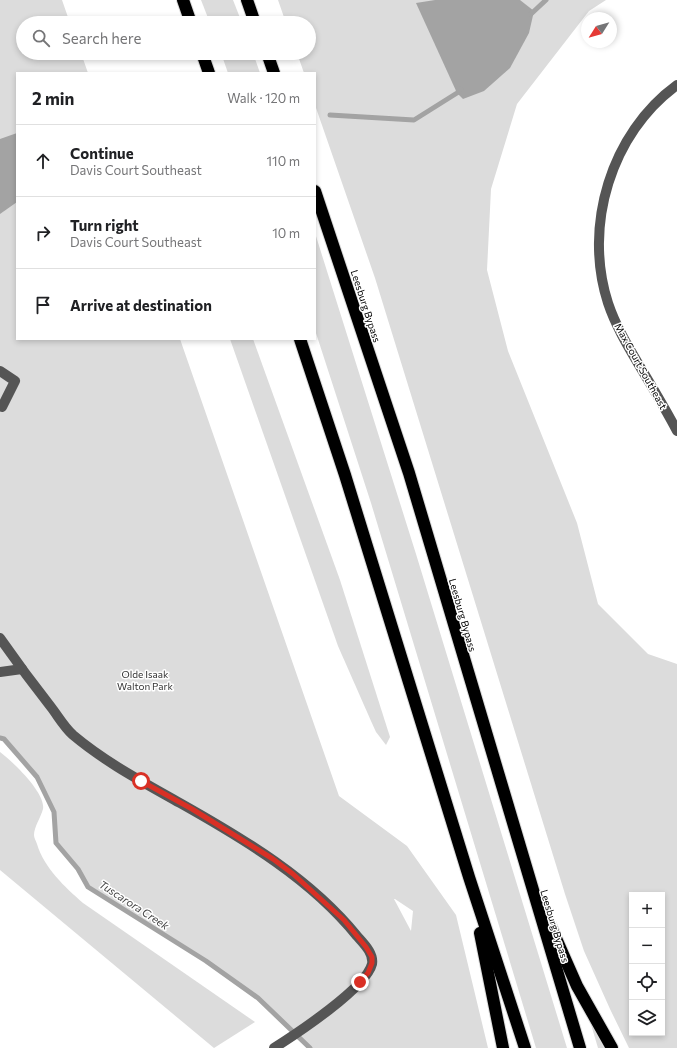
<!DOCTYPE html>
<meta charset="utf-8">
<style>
body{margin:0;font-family:Commissioner,sans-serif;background:#f6f6f6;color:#202124}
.controls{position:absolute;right:12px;bottom:12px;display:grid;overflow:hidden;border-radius:0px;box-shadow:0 2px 6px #0003}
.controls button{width:36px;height:36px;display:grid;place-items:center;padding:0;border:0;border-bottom:1px solid #e0e0e0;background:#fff;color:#202124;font:20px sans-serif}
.compass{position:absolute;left:581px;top:12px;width:36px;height:36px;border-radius:50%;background:#fff;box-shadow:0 2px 6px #0003;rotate:233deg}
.stop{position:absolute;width:12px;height:12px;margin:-9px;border:3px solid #d93025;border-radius:50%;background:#fff}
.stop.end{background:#d93025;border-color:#fff;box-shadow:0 1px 4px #0008}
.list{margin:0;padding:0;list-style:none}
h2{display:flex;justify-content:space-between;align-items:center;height:52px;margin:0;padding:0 16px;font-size:17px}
h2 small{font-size:13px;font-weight:400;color:#757577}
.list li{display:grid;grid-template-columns:26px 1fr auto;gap:12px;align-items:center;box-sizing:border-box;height:72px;padding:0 16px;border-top:1px solid #e0e0e0}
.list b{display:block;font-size:15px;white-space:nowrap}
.list p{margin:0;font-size:13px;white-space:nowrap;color:#757577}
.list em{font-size:13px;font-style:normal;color:#757577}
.icon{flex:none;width:22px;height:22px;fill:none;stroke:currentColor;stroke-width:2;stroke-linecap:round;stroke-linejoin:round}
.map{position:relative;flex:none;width:677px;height:1048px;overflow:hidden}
.search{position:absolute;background:#fff;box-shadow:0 2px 6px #0003;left:16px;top:16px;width:300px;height:44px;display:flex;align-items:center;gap:10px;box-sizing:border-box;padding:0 14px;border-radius:22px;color:#757577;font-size:15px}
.panel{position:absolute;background:#fff;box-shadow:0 2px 6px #0003;left:16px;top:72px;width:300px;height:268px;border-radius:0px}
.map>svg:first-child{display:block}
.green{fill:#dcdcdc;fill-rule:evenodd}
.water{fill:#a3a3a3}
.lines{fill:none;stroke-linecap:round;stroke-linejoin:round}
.stream{stroke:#a3a3a3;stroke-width:5}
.highway-casing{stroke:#dbdbdb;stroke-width:14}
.minor{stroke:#555;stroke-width:10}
.highway{stroke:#000;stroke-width:12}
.route{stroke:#d93025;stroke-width:5}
.labels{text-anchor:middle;stroke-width:3;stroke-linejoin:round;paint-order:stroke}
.street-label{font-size:10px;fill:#000;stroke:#fff}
.park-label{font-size:10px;fill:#333;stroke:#fff}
.water-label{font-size:11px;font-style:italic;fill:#444;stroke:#fff}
</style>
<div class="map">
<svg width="677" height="1048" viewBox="0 0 677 1048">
<rect width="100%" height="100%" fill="#fff"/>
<g class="green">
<path d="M0,0H62L70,23H23V53H81L88,73H17V339H180L339,796L407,846L456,915L488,1048H310L258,998L206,961L88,887L78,869L56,843L54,812L37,777L4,739L0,738ZM394,899H395L413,911L411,931Z"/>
<polygon points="201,0 233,0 242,23 210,23"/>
<path d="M278,0H606L589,11L517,104L491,189L487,270L508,351L577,523L598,604L648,654L677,664V1048H629L610,1009L584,951L565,894L375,278L315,105V73H304L297,53H309V23H286ZM632,895H662V1033H632Z"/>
<polygon points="221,53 253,53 260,73 228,73"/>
<polygon points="315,233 416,554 567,1048 536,1048 371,503 315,330"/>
<polygon points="230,339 253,339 340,580 390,737 386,745 376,732 371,721 338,646"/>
<path d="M0,752C12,761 46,793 43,809C41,817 34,827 34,835C34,838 36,841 37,844C44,868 65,887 83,903L255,1022L214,1048L0,870Z"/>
<polygon points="590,1021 604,1048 598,1048"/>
</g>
<g class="water">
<polygon points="435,0 520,0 534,11 529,33 510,68 484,91 463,99 457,93 416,3"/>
<polygon points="17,133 17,202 0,214 0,139"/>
</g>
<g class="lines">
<g class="stream">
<polyline points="531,14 546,0"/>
<polyline points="330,115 414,120 457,93 461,89"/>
<polyline points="0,738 4,739 37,777 54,812 56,843 78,869 88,887 206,961 258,998 310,1048"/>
</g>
<g class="highway-casing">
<g id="highway">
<polyline points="183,0 191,23"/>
<polyline points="247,0 255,23"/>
<polyline points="202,53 209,73"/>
<polyline points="267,53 274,73"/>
<polyline points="315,191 409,473 580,1048"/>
<polyline points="300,339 345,475 469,877 525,1048"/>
<polyline points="547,918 577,986 612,1048"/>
<polyline points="480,933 503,1048"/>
</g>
</g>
<g class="minor">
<path d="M677,85C611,133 583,226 608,303C616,327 629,348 642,370C654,390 666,410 677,431"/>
<polyline points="0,371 15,381 2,407 0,405"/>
<path d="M0,638C16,661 33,684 51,707C58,716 64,727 73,735C105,762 143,782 180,803C244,839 311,879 357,936C363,943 374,953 372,964C366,988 296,1034 274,1048"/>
<polyline points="0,672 22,669"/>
</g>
<use href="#highway" class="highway"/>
</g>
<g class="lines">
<polyline class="route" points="141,781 192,809 273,859 293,874 344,920 366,947 372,957 372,963 368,973 360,982"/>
</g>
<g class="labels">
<g class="street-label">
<text transform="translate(366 306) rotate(72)" y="4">Leesburg Bypass</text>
<text transform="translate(641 366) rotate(61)" y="4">Max Court Southeast</text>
<text transform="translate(463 615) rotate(74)" y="4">Leesburg Bypass</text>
<text transform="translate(555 926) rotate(73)" y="4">Leesburg Bypass</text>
</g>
<g class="park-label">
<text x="145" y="678">Olde Isaak<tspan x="145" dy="12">Walton Park</tspan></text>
</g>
<g class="water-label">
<text transform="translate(134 905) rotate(33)" y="4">Tuscarora Creek</text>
</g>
</g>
</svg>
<div class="controls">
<button>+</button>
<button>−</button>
<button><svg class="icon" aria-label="locate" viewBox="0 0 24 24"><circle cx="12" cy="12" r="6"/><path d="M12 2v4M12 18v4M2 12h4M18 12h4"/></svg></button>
<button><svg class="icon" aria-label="layers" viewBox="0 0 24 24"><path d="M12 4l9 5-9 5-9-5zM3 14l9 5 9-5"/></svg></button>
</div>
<svg class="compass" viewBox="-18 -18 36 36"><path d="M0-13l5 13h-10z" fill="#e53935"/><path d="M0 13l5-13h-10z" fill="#757577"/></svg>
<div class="stop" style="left:141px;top:781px"></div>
<div class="stop end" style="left:360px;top:982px"></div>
<div class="search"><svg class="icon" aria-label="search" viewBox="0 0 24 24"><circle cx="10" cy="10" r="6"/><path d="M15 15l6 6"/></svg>Search here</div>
<section class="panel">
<h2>2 min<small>Walk · 120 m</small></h2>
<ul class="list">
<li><svg class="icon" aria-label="ahead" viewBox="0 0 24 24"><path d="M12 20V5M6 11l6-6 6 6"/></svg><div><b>Continue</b><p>Davis Court Southeast</p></div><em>110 m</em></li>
<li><svg class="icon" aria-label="right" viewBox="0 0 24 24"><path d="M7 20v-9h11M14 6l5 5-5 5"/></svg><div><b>Turn right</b><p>Davis Court Southeast</p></div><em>10 m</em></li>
<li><svg class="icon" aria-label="arrive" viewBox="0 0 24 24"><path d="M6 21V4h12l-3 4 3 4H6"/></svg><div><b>Arrive at destination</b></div></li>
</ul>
</section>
</div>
